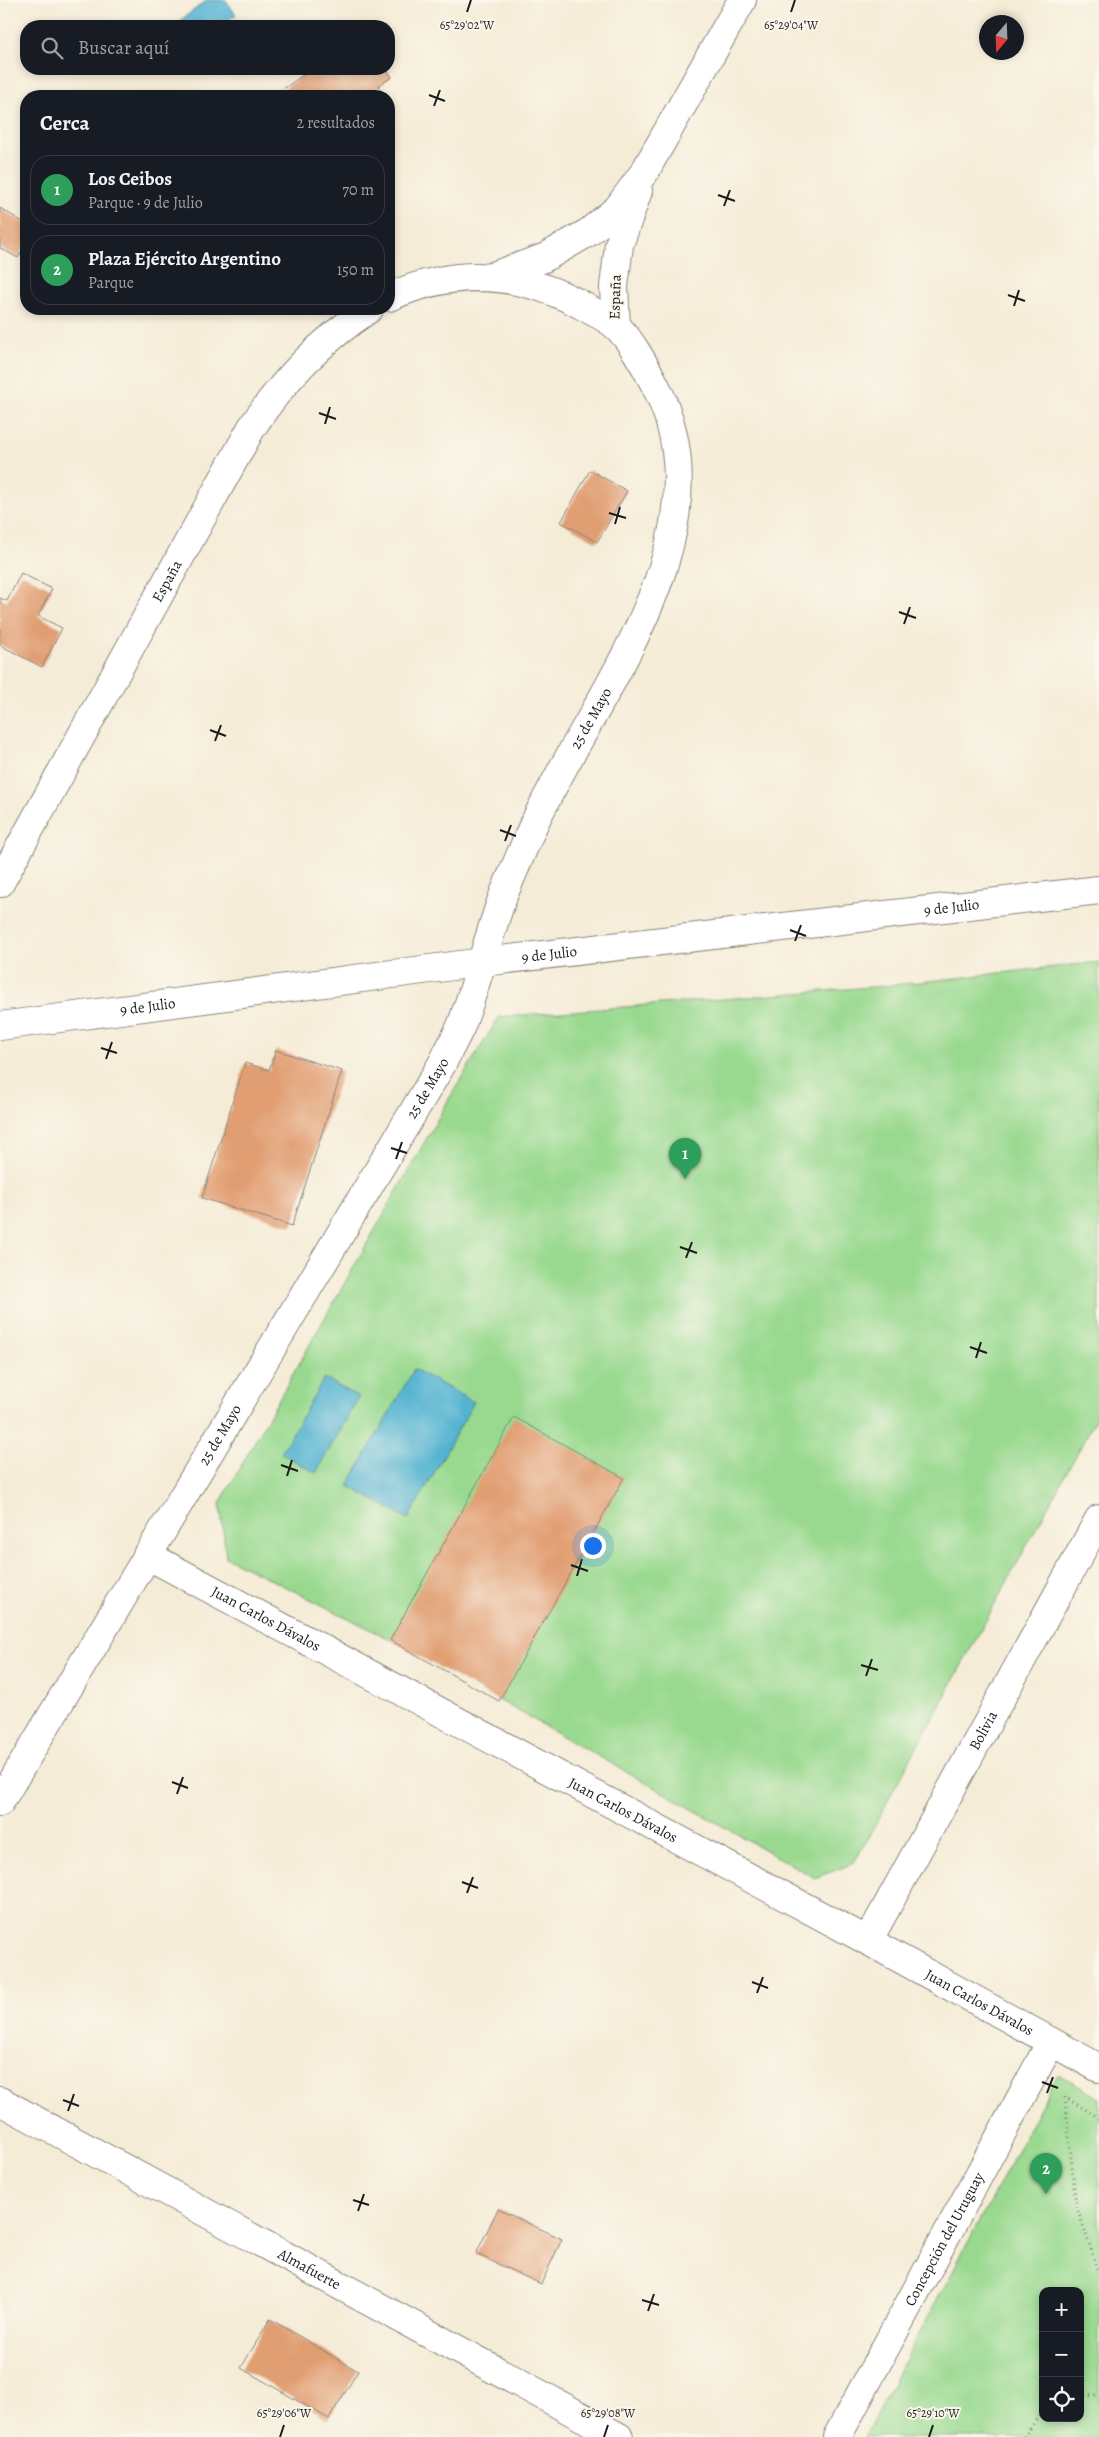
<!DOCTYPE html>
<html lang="es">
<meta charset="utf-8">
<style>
body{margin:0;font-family:Alegreya,serif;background:#20242c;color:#f1f3f6}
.controls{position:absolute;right:15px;bottom:15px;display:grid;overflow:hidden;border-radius:10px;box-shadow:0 2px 8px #0003}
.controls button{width:45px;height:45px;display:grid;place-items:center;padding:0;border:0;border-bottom:1px solid #363941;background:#171b24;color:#f1f3f6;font:25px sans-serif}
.compass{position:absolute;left:979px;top:15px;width:45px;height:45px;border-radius:50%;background:#171b24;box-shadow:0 2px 8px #0003;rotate:199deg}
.you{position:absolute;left:592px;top:1545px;width:18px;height:18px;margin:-12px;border:4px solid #fff;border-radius:50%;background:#1a73e8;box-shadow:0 0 0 8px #1a73e833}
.badge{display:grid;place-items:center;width:32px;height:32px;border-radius:50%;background:#d690ce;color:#fff;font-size:16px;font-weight:700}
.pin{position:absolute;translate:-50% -41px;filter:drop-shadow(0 1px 2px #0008)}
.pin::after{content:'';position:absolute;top:26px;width:18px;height:15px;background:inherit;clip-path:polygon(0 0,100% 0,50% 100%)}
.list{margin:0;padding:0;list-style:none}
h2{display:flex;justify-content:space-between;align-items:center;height:65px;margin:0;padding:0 20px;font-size:21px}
h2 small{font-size:16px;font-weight:400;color:#9ea1a6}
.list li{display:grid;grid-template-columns:32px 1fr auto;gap:15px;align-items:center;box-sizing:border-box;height:70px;margin:0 10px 10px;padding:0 10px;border:1px solid #363941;border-radius:20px}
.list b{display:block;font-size:19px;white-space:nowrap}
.list p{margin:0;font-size:16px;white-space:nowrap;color:#9ea1a6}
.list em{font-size:16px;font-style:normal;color:#9ea1a6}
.icon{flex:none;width:28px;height:28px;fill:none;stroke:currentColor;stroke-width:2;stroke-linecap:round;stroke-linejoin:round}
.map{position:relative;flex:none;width:1099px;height:2437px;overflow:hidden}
.search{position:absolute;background:#171b24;box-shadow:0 2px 8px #0003;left:20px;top:20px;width:375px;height:55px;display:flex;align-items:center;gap:12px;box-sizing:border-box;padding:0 18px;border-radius:20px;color:#9ea1a6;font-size:19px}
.panel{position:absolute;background:#171b24;box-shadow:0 2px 8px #0003;left:20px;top:90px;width:375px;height:225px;border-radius:20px}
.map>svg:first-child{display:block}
.green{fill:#99d98f;stroke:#5a7a56;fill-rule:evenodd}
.water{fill:#53b3d1;stroke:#386876}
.building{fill:#e19e72}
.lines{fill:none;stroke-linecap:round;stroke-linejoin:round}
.minor-casing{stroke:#88847a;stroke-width:30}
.tertiary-casing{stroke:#88847a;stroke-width:30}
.path{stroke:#88847a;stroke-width:3;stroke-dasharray:1 4;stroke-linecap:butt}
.minor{stroke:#fff;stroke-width:28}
.tertiary{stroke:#fff;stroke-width:28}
.ticks{fill:none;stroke:#1c1c1c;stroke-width:2}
.labels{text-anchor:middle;stroke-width:4;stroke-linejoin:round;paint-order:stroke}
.street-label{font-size:15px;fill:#1c1c1c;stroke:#fbf7ec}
.ticks-label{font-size:12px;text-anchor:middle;fill:#1c1c1c;stroke:#fbf7ec;stroke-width:4;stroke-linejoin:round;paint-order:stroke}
</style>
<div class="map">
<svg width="1099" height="2437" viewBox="0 0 1099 2437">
<rect width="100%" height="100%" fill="#fbf7ec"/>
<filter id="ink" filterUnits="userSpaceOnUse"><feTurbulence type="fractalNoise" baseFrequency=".02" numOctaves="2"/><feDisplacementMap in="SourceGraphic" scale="10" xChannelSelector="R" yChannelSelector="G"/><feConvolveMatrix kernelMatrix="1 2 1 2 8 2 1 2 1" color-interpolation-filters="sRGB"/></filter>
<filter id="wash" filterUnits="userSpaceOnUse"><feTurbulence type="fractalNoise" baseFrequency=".0096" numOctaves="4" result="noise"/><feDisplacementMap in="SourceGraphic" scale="20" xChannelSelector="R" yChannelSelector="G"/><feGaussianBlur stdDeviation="1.12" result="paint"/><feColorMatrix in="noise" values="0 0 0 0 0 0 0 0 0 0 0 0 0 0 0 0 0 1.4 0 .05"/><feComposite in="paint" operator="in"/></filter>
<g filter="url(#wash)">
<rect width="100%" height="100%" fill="#f5ecd7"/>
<g class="green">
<polygon points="1099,962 1099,1413 854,1863 815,1878 390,1639 226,1557 220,1503 449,1099 499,1017 884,986"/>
<path d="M1058,2074L1099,2098V2437H864ZM1043,2291H1080V2418H1043Z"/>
</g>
<g class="water">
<polygon points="207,0 226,0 236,15 219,26 178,26 182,19"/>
<polygon points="414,1369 474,1402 408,1519 348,1486"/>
<polygon points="324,1378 359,1397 316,1473 281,1453"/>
</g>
<g id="blocks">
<g class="building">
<polygon points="312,69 386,69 392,77 378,86 385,96 273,96"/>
<polygon points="0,208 26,224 26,243 18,258 0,248"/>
<polygon points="590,470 627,491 597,542 561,522"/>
<polygon points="21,573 52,589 38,616 62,628 42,667 0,645 0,598 7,601"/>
<polygon points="276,1050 342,1071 292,1226 202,1198 245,1063 269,1070"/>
<polygon points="514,1417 624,1478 499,1701 390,1640"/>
<polygon points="498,2209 562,2239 541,2284 476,2254"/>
<polygon points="270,2319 358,2371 329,2419 241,2368"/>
</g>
</g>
</g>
<g filter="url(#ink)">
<use href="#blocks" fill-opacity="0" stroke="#88847a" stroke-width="1"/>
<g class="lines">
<g class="minor-casing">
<g id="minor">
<polyline points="496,275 544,258 589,232 618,208 645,171 742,0"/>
<polyline points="616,326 614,287 619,245 638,191"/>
<path id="s1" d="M0,883L252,427C285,378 320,342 369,309"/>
<path id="s2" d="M147,1555L868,1941L1099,2068"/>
<path id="s3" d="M0,1802L442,1064C448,1051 455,1039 461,1026C478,982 488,935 505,891C514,870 523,849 532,828C593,695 734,534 654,383C646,367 629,337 616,326C608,318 595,313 585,307C521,271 456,267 389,297"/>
<path id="s4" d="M868,1941L1099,1519"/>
<path id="s5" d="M0,2101L619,2437"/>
<path id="s6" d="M837,2437L1051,2042"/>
</g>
</g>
<g class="tertiary-casing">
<g id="tertiary">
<path id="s7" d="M0,1026L483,962L1099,890"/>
</g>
</g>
<g class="path">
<polyline points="1099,2118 1065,2097 1076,2205 1099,2272"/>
<polyline points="1080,2396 1099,2395"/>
<polyline points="1024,2437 1043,2410"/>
</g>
<use href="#minor" class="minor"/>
<use href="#tertiary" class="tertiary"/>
</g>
</g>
<path class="ticks" d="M467,12L471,0M791,12L795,0M429,95L445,101M434,106L440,90M718,195L735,201M724,206L730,190M1008,295L1025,301M1014,306L1019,290M319,413L336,419M325,424L330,407M609,513L626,518M615,524L620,507M899,612L916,618M904,624L910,607M210,730L226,736M215,741L221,725M500,830L516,836M505,841L511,825M790,930L806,936M795,941L801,925M101,1048L117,1053M106,1059L112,1042M391,1148L407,1153M396,1159L402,1142M680,1247L697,1253M686,1258L692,1242M970,1347L987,1353M976,1358L981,1342M281,1465L298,1471M287,1476L292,1460M571,1565L588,1571M577,1576L582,1559M861,1665L878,1670M866,1676L872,1659M172,1782L188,1788M177,1794L183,1777M462,1882L478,1888M467,1893L473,1877M752,1982L768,1988M757,1993L763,1977M1042,2082L1058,2088M1047,2093L1053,2077M63,2100L79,2106M68,2111L74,2094M353,2200L369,2205M358,2211L364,2194M642,2300L659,2305M648,2311L654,2294M280,2437L284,2425M604,2437L608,2425M929,2437L933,2425"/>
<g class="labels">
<g class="street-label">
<text transform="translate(615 297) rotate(-88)" y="5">España</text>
<text dy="5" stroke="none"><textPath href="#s1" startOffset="345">España</textPath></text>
<text dy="5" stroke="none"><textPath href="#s3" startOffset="1238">25 de Mayo</textPath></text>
<text dy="5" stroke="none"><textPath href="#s7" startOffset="959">9 de Julio</textPath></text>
<text dy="5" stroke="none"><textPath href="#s7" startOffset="554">9 de Julio</textPath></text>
<text dy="5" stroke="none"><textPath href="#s7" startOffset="149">9 de Julio</textPath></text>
<text dy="5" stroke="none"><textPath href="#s3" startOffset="832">25 de Mayo</textPath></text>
<text dy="5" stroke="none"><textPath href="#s3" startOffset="428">25 de Mayo</textPath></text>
<text dy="5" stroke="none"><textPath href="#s2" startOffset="135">Juan Carlos Dávalos</textPath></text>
<text dy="5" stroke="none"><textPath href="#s4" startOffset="240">Bolivia</textPath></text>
<text dy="5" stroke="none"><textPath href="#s2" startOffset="540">Juan Carlos Dávalos</textPath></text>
<text dy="5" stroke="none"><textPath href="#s2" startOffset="945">Juan Carlos Dávalos</textPath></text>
<text dy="5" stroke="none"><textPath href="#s6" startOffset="225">Concepción del Uruguay</textPath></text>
<text dy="5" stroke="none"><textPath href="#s5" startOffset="352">Almafuerte</textPath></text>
</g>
</g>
<g class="ticks-label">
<text x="467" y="29">65°29'02"W</text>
<text x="791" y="29">65°29'04"W</text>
<text x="284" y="2417">65°29'06"W</text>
<text x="608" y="2417">65°29'08"W</text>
<text x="933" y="2417">65°29'10"W</text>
</g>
</svg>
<div class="controls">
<button>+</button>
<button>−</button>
<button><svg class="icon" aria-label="locate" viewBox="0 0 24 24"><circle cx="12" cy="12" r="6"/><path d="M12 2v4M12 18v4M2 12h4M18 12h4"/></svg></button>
</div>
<svg class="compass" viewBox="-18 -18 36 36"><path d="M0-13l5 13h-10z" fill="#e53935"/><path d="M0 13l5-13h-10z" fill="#9ea1a6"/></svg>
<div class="you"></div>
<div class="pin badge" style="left:685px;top:1179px;background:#2e9e5b">1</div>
<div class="pin badge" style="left:1046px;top:2194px;background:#2e9e5b">2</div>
<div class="search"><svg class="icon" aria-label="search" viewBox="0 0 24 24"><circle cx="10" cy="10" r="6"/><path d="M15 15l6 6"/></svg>Buscar aquí</div>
<section class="panel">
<h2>Cerca<small>2 resultados</small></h2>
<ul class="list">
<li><span class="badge" style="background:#2e9e5b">1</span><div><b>Los Ceibos</b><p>Parque · 9 de Julio</p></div><em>70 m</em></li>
<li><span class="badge" style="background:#2e9e5b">2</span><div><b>Plaza Ejército Argentino</b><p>Parque</p></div><em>150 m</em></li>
</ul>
</section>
</div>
